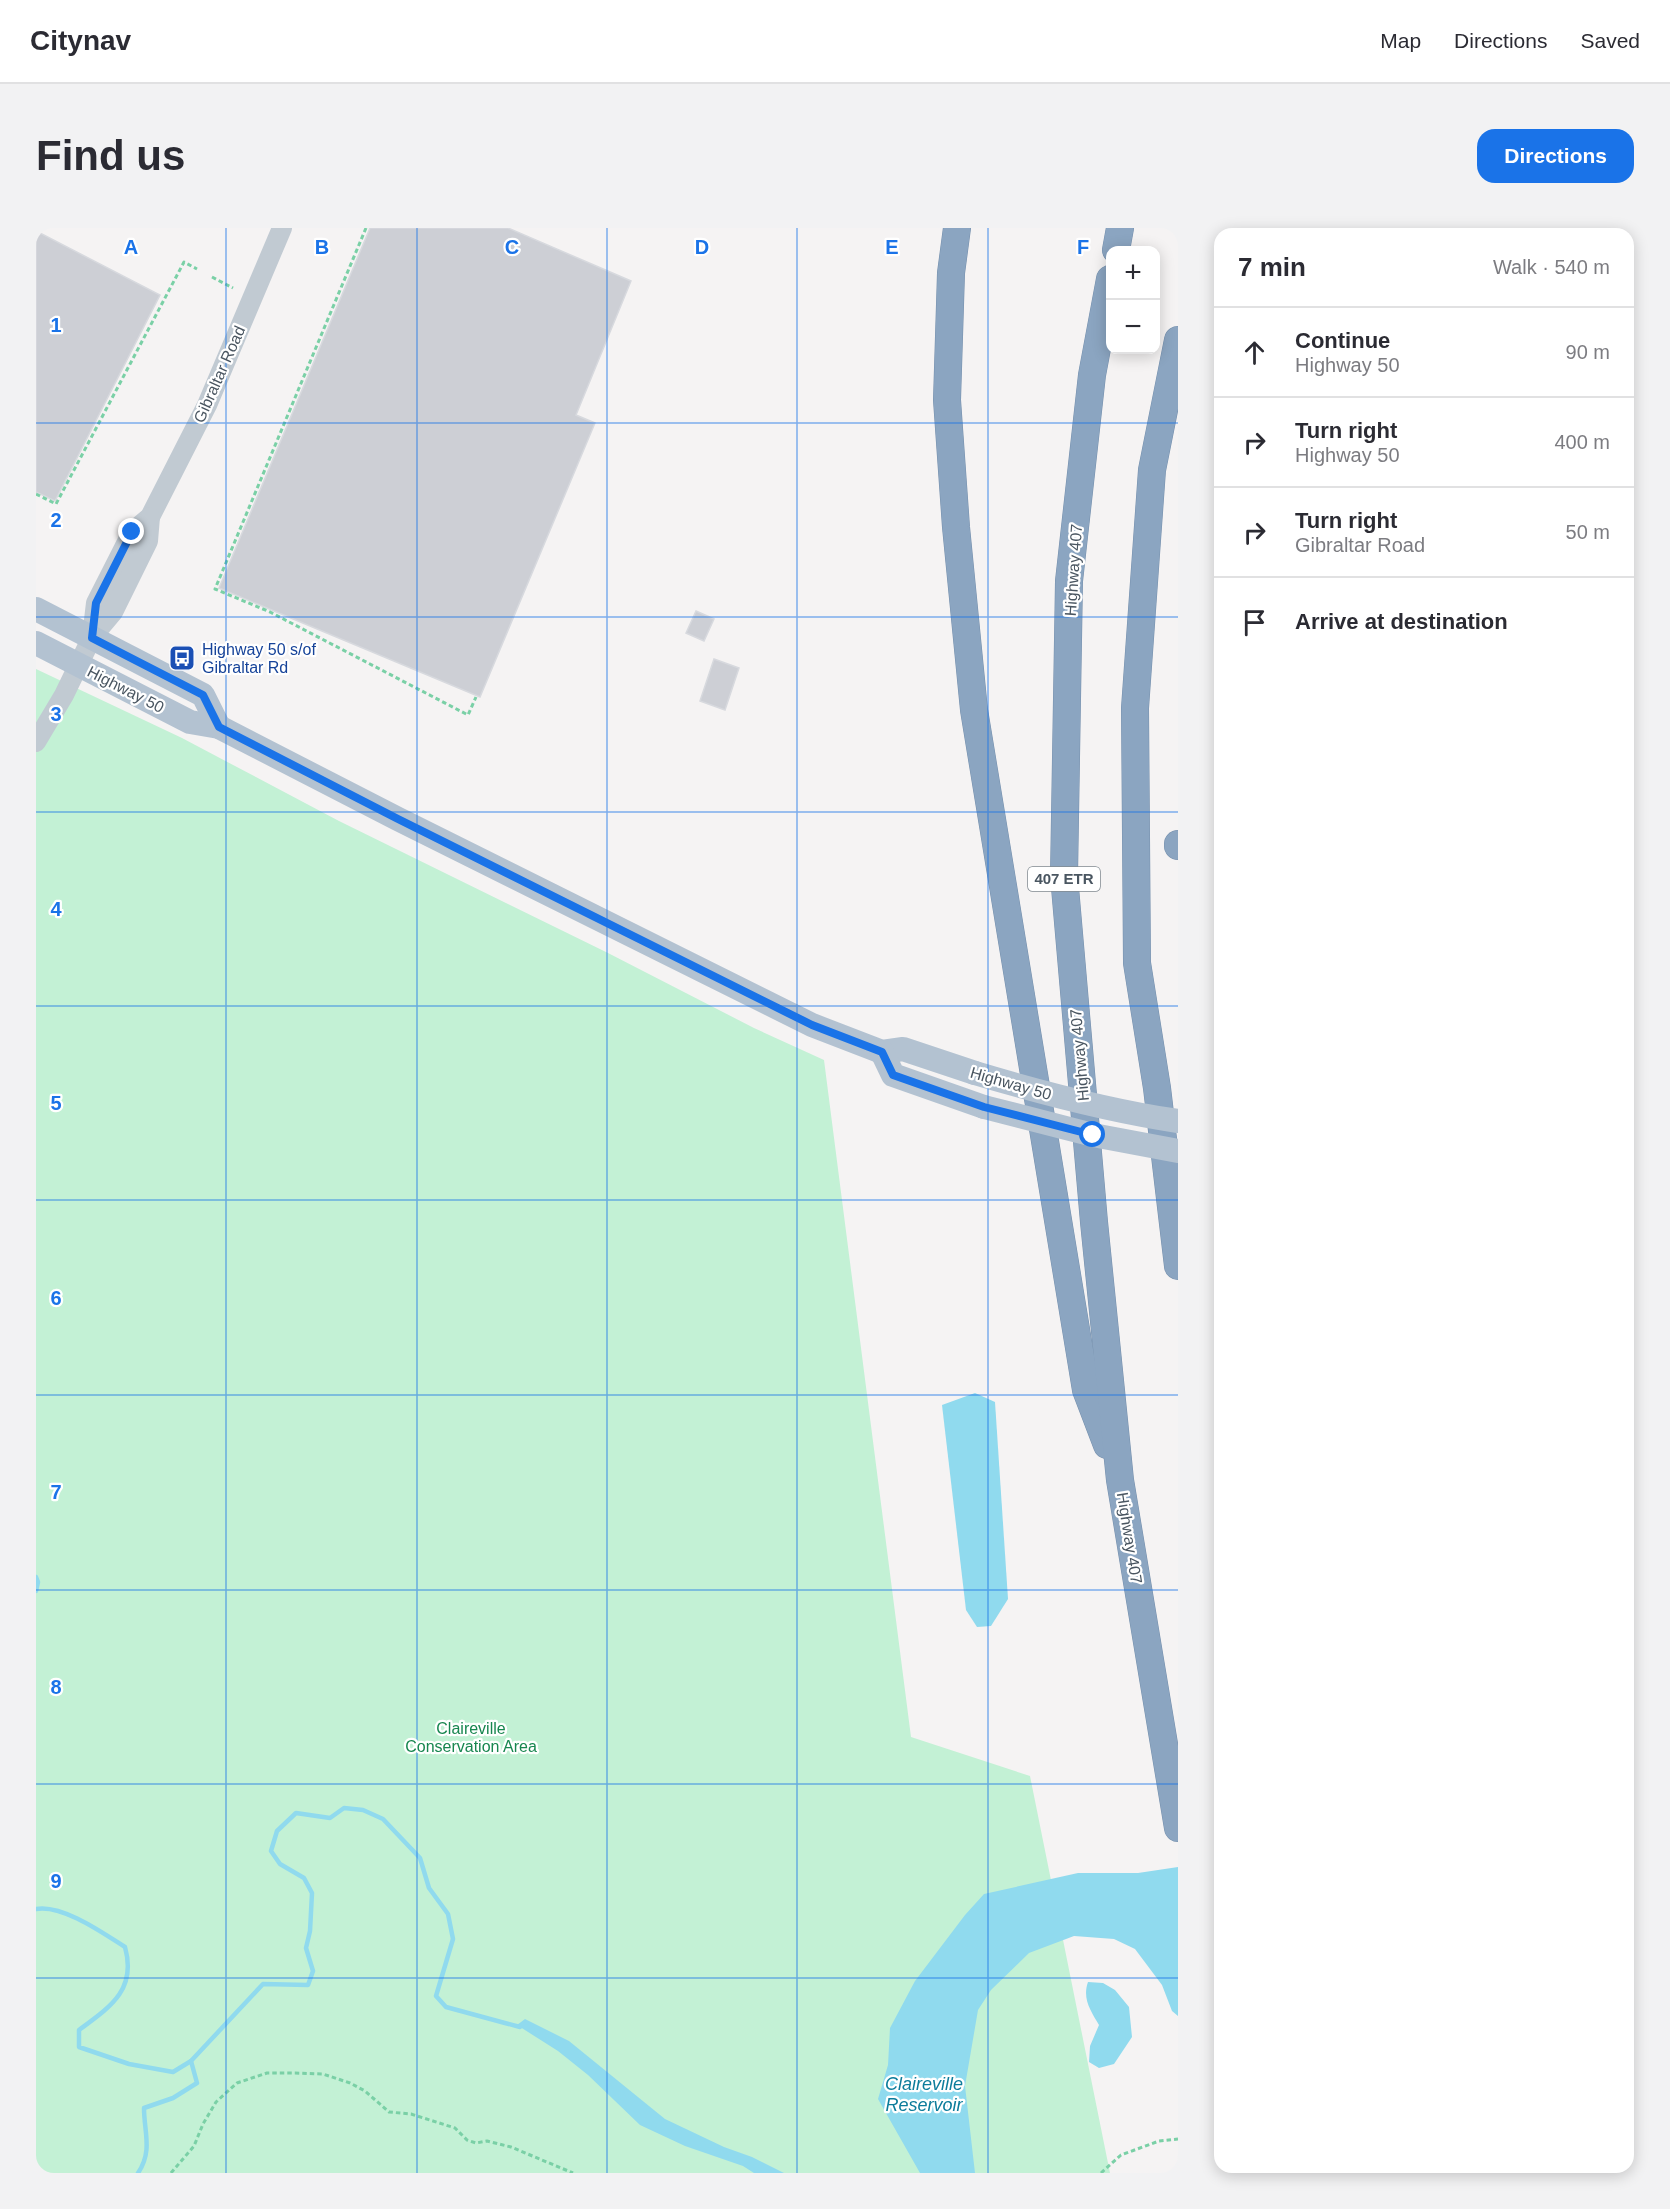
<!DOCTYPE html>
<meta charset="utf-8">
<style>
body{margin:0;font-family:Arial,sans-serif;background:#f2f2f3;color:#2b2b33}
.controls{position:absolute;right:18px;top:18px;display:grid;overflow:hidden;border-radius:12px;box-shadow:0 3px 15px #0003}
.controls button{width:54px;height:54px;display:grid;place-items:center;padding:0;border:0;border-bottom:2px solid #e1e1e2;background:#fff;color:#2b2b33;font:30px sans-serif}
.stop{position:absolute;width:18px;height:18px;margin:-14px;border:4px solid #1a73e8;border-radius:50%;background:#fff}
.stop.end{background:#1a73e8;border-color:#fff;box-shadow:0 2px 6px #0008}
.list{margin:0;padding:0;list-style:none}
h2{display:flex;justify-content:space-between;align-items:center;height:78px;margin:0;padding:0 24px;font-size:26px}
h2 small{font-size:20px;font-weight:400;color:#7c7c81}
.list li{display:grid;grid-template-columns:39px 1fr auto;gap:18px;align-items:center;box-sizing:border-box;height:90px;padding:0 24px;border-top:2px solid #e1e1e2}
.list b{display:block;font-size:22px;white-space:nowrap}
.list p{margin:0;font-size:20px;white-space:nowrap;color:#7c7c81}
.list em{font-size:20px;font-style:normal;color:#7c7c81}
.icon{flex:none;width:33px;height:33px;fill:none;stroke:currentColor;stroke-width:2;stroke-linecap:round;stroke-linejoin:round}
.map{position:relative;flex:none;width:1142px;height:1945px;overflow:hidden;border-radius:18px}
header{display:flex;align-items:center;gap:36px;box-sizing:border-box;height:84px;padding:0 30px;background:#fff;border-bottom:2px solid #e1e1e2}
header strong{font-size:28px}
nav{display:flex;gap:33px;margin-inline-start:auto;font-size:21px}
.intro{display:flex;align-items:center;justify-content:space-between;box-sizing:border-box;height:144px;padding:0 36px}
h1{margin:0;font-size:42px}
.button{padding:15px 27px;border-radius:18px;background:#1a73e8;color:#fff;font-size:21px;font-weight:700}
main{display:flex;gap:36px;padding:0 36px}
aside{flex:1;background:#fff;border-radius:18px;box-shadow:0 3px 15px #0003}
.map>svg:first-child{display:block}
.green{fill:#c3f1d5}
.water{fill:#90daee}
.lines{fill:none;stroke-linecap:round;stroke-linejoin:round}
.stream{stroke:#90daee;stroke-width:4.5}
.building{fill:#cdcfd5;stroke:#d7d9de;stroke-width:1.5}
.highway-casing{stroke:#7690ad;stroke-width:28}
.path{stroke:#7ad0a6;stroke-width:3;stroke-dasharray:4.5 3;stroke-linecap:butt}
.minor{stroke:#c1cad2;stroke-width:20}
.major{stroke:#b3c2d1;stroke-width:24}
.highway{stroke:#8ba5c1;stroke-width:27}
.major-bridge{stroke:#b3c2d1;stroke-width:24}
.route{stroke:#1a73e8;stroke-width:8}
.grid{fill:none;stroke:#1a73e8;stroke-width:1.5;stroke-opacity:0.55}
.labels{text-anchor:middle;stroke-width:4.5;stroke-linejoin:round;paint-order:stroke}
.shield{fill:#fff;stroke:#808990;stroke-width:1.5}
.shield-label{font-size:15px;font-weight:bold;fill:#4a5661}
.street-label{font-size:16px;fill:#4a5661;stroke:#fff}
.transit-label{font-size:16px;fill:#164399;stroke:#fff;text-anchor:start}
.park-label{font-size:16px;fill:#17864f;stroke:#fff}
.water-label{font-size:18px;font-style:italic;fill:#0c7c9b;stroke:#fff}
.grid-label{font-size:20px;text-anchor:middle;font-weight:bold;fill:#1a73e8;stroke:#fff;stroke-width:4.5;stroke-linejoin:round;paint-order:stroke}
</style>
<header>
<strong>Citynav</strong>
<nav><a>Map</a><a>Directions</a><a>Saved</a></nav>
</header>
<div class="intro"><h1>Find us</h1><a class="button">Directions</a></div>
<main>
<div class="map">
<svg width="1142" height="1945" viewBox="0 0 1142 1945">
<rect width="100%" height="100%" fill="#f5f3f3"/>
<polygon class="green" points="0,441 146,510 303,593 572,725 718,800 788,832 875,1509 994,1548 1074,1945 0,1945"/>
<g class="water">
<polygon points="939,1165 959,1174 972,1371 955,1398 941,1399 930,1382 906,1177"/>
<polygon points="1142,1639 1142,1788 1136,1783 1126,1757 1099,1721 1078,1711 1038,1708 993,1725 955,1762 942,1782 929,1858 939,1945 884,1945 842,1871 852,1837 854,1800 879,1753 929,1687 948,1666 1042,1645 1102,1645"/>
<path d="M1052,1754L1067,1755L1079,1762L1093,1779L1096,1809L1078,1836L1063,1840L1053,1834L1054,1818L1063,1797C1055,1783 1046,1771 1052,1754Z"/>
<polygon points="489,1791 533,1813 629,1891 688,1919 716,1929 748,1945 718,1945 707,1938 649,1918 604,1897 552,1847 522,1823 481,1797"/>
</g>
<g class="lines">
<g class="stream">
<polyline points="0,1349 2,1354 0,1363"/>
<path d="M0,1681C26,1676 67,1705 89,1719C101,1762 74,1779 43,1802V1819L93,1836L137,1844L155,1833L227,1756L272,1757L277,1743L270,1720L274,1703L276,1665L268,1650L244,1636L235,1623L241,1603L260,1585L294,1590L308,1580L327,1582L347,1591L384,1630L393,1660L412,1686L417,1711L400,1768L410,1779L484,1799"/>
<path d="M102,1945C117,1923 108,1904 108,1880L137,1870L161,1855L155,1833"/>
</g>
</g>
<g class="building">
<polygon points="334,0 472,0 595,53 540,187 559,195 444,469 183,360"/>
<polygon points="0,3 124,67 19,273 0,264"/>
<polygon points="660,383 678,391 668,413 650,405"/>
<polygon points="678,431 703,440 689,482 664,473"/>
</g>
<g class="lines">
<g class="highway-casing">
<g id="highway">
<polyline points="921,0 915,45 911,172 920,299 938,482 1050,1162 1071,1217"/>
<polyline points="1080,22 1084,0"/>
<polyline points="1074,51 1056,147 1033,353 1028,648 1058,994 1084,1252 1142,1600"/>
<polyline points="1142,112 1116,242 1099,480 1101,735 1121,860 1142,1038"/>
<polyline points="1142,616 1142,618"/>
</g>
</g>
<g class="path">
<polyline points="330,0 179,361 234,384 432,487 440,469"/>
<polyline points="176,49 197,60"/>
<polyline points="0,266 20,276 148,34 161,41"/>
<polyline points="135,1945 158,1918 167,1896 180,1874 201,1855 231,1845 259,1845 287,1846 314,1855 329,1863 353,1884 375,1886 419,1900 431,1912 440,1915 451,1913 475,1919 537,1945"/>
<polyline points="1065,1945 1085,1927 1123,1913 1142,1911"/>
</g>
<g class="minor">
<polyline points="56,409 60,375 96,304 114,289 171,177 246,0"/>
<polyline points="0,514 28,467 56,409 77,384 112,313 114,289"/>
</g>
<g class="major">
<polyline points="0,381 167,467 183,499"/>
<polyline points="0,415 154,494 183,499 362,591 776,797 846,824 867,821 939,845"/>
<polyline points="846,824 857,847 948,879"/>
</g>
<use href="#highway" class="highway"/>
<g class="major-bridge">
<path d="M939,845C1006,865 1073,883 1142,893"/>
<polyline points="948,879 1057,907 1142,923"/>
</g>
</g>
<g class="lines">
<polyline class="route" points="96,304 60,375 56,410 167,467 183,499 362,591 776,797 846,824 857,847 948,879 1057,907"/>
</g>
<path class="grid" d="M190,0V1945M381,0V1945M571,0V1945M761,0V1945M952,0V1945M0,195H1142M0,389H1142M0,584H1142M0,778H1142M0,972H1142M0,1167H1142M0,1362H1142M0,1556H1142M0,1750H1142"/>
<defs>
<g id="bus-square" transform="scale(1.35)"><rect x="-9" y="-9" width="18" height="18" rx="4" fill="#1a4fb4" stroke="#fff"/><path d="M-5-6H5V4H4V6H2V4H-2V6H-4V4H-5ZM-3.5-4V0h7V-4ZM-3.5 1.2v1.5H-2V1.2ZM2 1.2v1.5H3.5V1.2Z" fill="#fff"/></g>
</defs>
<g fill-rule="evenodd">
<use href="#bus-square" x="146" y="430"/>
</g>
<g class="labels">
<rect class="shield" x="992" y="639" width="72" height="24" rx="4.5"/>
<g class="shield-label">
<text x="1028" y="656">407 ETR</text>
</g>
<g class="street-label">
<text transform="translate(183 146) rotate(-66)" y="6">Gibraltar Road</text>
<text transform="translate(1037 342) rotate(-86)" y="6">Highway 407</text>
<text transform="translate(90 461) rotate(27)" y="6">Highway 50</text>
<text transform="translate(1043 827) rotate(-95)" y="6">Highway 407</text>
<text transform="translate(975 855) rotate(16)" y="6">Highway 50</text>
<text transform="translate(1094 1310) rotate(81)" y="6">Highway 407</text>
</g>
<g class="transit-label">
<text x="166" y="427">Highway 50 s/of<tspan x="166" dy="18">Gibraltar Rd</tspan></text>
</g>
<g class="park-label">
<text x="435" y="1506">Claireville<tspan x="435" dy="18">Conservation Area</tspan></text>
</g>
<g class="water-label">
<text x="888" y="1862">Claireville<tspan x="888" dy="21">Reservoir</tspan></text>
</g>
</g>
<g class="grid-label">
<text x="95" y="26">A</text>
<text x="286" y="26">B</text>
<text x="476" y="26">C</text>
<text x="666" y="26">D</text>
<text x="856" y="26">E</text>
<text x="1047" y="26">F</text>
<text x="20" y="104">1</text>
<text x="20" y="299">2</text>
<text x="20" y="493">3</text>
<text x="20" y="688">4</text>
<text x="20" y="882">5</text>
<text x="20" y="1077">6</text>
<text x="20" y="1271">7</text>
<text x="20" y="1466">8</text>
<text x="20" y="1660">9</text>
</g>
</svg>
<div class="controls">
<button>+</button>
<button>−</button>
</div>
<div class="stop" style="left:1057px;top:907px"></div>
<div class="stop end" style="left:96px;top:304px"></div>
</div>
<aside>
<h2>7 min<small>Walk · 540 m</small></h2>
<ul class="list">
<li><svg class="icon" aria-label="ahead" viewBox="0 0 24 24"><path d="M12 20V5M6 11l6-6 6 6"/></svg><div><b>Continue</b><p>Highway 50</p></div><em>90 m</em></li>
<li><svg class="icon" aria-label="right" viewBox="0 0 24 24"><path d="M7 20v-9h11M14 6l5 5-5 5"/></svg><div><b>Turn right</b><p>Highway 50</p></div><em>400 m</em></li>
<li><svg class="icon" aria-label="right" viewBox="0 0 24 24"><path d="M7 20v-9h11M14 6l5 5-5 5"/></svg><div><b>Turn right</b><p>Gibraltar Road</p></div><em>50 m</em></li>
<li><svg class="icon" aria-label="arrive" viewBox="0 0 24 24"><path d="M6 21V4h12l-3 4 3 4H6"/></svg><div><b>Arrive at destination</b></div></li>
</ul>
</aside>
</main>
